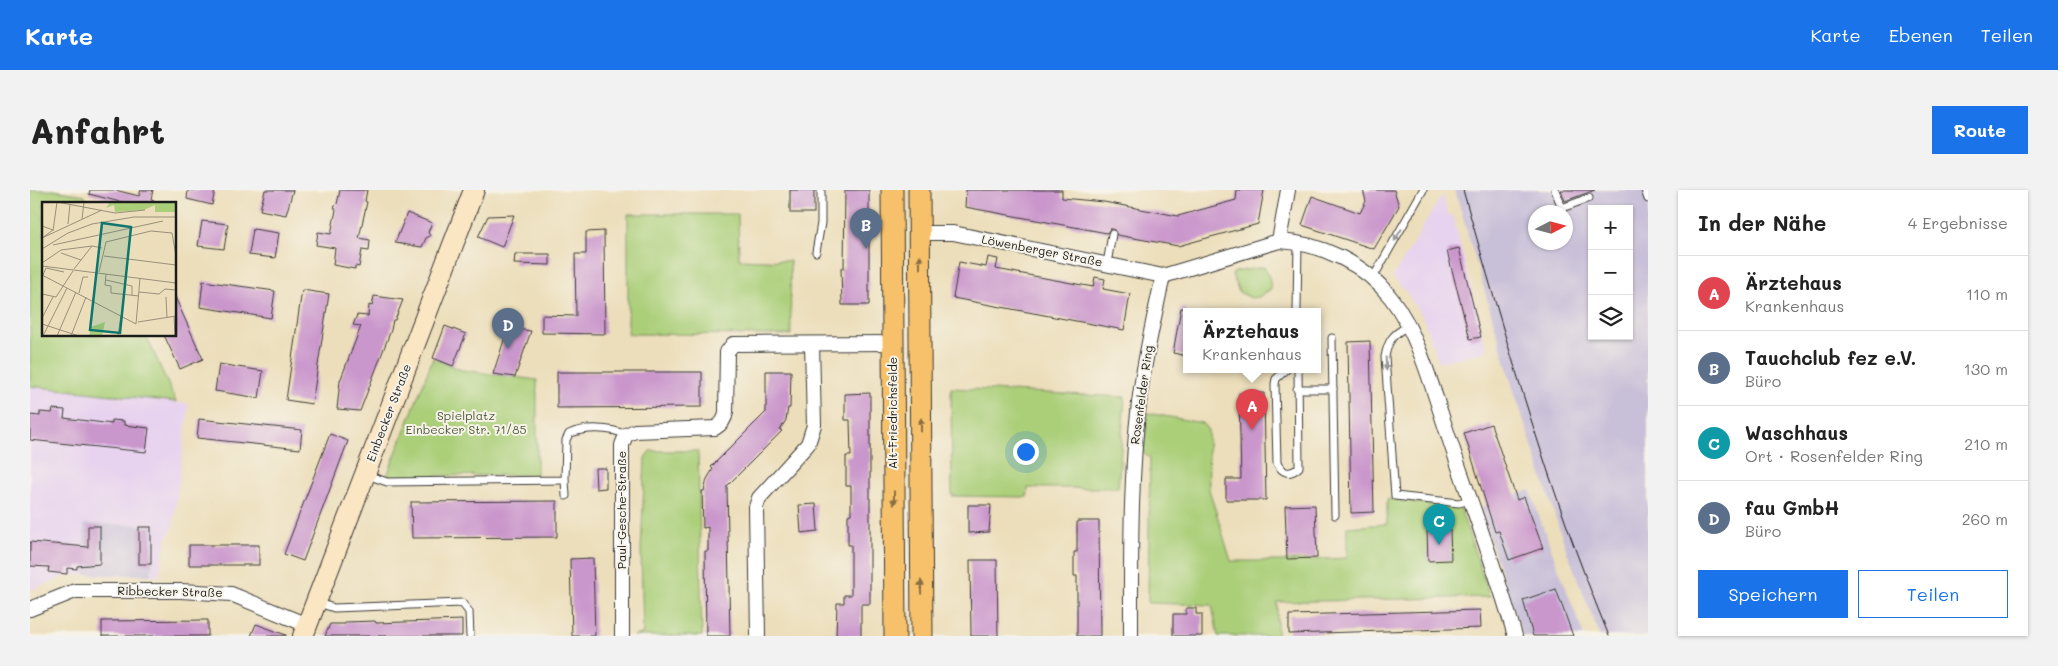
<!DOCTYPE html>
<html lang="de">
<meta charset="utf-8">
<style>
body{margin:0;font-family:Mali,sans-serif;background:#f2f2f2;color:#222}
.controls{position:absolute;right:15px;top:15px;display:grid;overflow:hidden;border-radius:0px;box-shadow:0 1px 4px #0004}
.controls button{width:45px;height:45px;display:grid;place-items:center;padding:0;border:0;border-bottom:1px solid #e0e0e0;background:#fff;color:#222;font:25px sans-serif}
.compass{position:absolute;left:1498px;top:15px;width:45px;height:45px;border-radius:50%;background:#fff;box-shadow:0 1px 4px #0004;rotate:84deg}
.you{position:absolute;left:995px;top:261px;width:18px;height:18px;margin:-12px;border:4px solid #fff;border-radius:50%;background:#1a73e8;box-shadow:0 0 0 8px #1a73e833}
.badge{display:grid;place-items:center;width:32px;height:32px;border-radius:50%;background:#1a73e8;color:#fff;font-size:16px;font-weight:700}
.pin{position:absolute;translate:-50% -41px;filter:drop-shadow(0 1px 2px #0008)}
.pin::after{content:'';position:absolute;top:26px;width:18px;height:15px;background:inherit;clip-path:polygon(0 0,100% 0,50% 100%)}
.popup{position:absolute;left:1153px;top:118px;width:138px;height:65px;box-sizing:border-box;display:grid;place-content:center;border-radius:0px;background:#fff;filter:drop-shadow(0 1px 4px #0005);font-size:16px;white-space:nowrap;color:#767676}
.popup b{font-size:19px;color:#222}
.popup::after{content:'';position:absolute;left:50%;top:100%;margin-left:-10px;border:10px solid transparent;border-top-color:#fff}
.list{margin:0;padding:0;list-style:none}
h2{display:flex;justify-content:space-between;align-items:center;height:65px;margin:0;padding:0 20px;font-size:21px}
h2 small{font-size:16px;font-weight:400;color:#767676}
.list li{display:grid;grid-template-columns:32px 1fr auto;gap:15px;align-items:center;box-sizing:border-box;height:75px;padding:0 20px;border-top:1px solid #e0e0e0}
.list b{display:block;font-size:19px;white-space:nowrap}
.list p{margin:0;font-size:16px;white-space:nowrap;color:#767676}
.list em{font-size:16px;font-style:normal;color:#767676}
.actions{display:flex;gap:10px;padding:15px 20px}
.actions a{flex:1;padding:11px 0;border:1px solid #1a73e8;border-radius:0px;text-align:center;font-size:18px;color:#1a73e8}
.actions .main{background:#1a73e8;color:#fff}
.icon{flex:none;width:28px;height:28px;fill:none;stroke:currentColor;stroke-width:2;stroke-linecap:round;stroke-linejoin:round}
.map{position:relative;flex:none;width:1618px;height:446px;overflow:hidden;border-radius:0px}
header{display:flex;align-items:center;gap:30px;box-sizing:border-box;height:70px;padding:0 25px;background:#1a73e8;color:#fff}
header strong{font-size:24px}
nav{display:flex;gap:28px;margin-inline-start:auto;font-size:18px}
.intro{display:flex;align-items:center;justify-content:space-between;box-sizing:border-box;height:120px;padding:0 30px}
h1{margin:0;font-size:35px}
.button{padding:12px 22px;border-radius:0px;background:#1a73e8;color:#fff;font-size:18px;font-weight:700}
main{display:flex;gap:30px;padding:0 30px}
aside{flex:1;background:#fff;border-radius:0px;box-shadow:0 1px 4px #0004}
.map>svg:first-child{display:block}
.built{fill:#e7d2ef}
.industrial{fill:#c8bfd8;fill-rule:evenodd}
.green{fill:#abcf79;stroke:#64764a}
.building{fill:#ca97cc}
.lines{fill:none;stroke-linecap:round;stroke-linejoin:round}
.lane-casing{stroke:#3b3934;stroke-width:9}
.street-casing{stroke:#3b3934;stroke-width:16}
.secondary-casing{stroke:#3b3934;stroke-width:22}
.primary-casing{stroke:#3b3934;stroke-width:23}
.lane{stroke:#fff;stroke-width:7}
.street{stroke:#fff;stroke-width:14}
.secondary{stroke:#fbe6c4;stroke-width:20}
.primary{stroke:#f6c16b;stroke-width:21}
.tram{stroke:#1c1c1c;stroke-width:1}
.oneway{fill:#999}
.oneway2{fill:#896e44}
.labels{text-anchor:middle;stroke-width:4;stroke-linejoin:round;paint-order:stroke}
.street-label{font-size:12px;fill:#1c1c1c;stroke:#f7f3e8}
.park-label{font-size:12px;fill:#4e5b3d;stroke:#f7f3e8}
.inset-road{fill:none;stroke:#99907b;stroke-width:1}
.view{fill:#0f766e;fill-opacity:0.15;stroke:#0f766e;stroke-width:2.5}
.inset-edge{fill:none;stroke:#1c1c1c;stroke-width:2.5}
</style>
<header>
<strong>Karte</strong>
<nav><a>Karte</a><a>Ebenen</a><a>Teilen</a></nav>
</header>
<div class="intro"><h1>Anfahrt</h1><a class="button">Route</a></div>
<main>
<div class="map">
<svg width="1618" height="446" viewBox="0 0 1618 446">
<rect width="100%" height="100%" fill="#f7f3e8"/>
<filter id="ink" filterUnits="userSpaceOnUse"><feTurbulence type="fractalNoise" baseFrequency=".02" numOctaves="2"/><feDisplacementMap in="SourceGraphic" scale="10" xChannelSelector="R" yChannelSelector="G"/><feConvolveMatrix kernelMatrix="1 2 1 2 8 2 1 2 1" color-interpolation-filters="sRGB"/></filter>
<filter id="wash" filterUnits="userSpaceOnUse"><feTurbulence type="fractalNoise" baseFrequency=".0096" numOctaves="4" result="noise"/><feDisplacementMap in="SourceGraphic" scale="20" xChannelSelector="R" yChannelSelector="G"/><feGaussianBlur stdDeviation="1.12" result="paint"/><feColorMatrix in="noise" values="0 0 0 0 0 0 0 0 0 0 0 0 0 0 0 0 0 1.4 0 .05"/><feComposite in="paint" operator="in"/></filter>
<g filter="url(#wash)">
<rect width="100%" height="100%" fill="#ecdeba"/>
<g class="built">
<polygon points="1412,5 1419,25 1423,25 1457,161 1409,172 1392,126 1376,102 1363,87"/>
<polygon points="0,196 159,214 143,337 136,350 129,386 120,385 123,374 123,335 54,334 55,385 39,385 0,400"/>
</g>
<g class="industrial">
<path d="M1425,0H1618V446H1570L1536,359L1483,198ZM1562,19H1599V146H1562ZM1506,22H1536V52H1506Z"/>
<polygon points="1500,300 1511,332 1554,446 1493,446 1449,318"/>
<polygon points="54,334 123,335 123,374 120,385 55,385"/>
</g>
<g class="green">
<polygon points="0,0 23,0 54,5 58,14 14,14 14,145 116,145 146,212 0,196"/>
<polygon points="598,24 708,24 709,69 760,71 761,145 598,144"/>
<path d="M1234,77C1239,84 1240,90 1241,99L1229,107L1221,108L1209,102L1202,85L1204,82Z"/>
<polygon points="403,168 431,180 507,190 507,285 357,286"/>
<polygon points="921,198 1095,207 1088,298 998,298 997,307 922,306"/>
<polygon points="1118,223 1172,233 1178,240 1179,299 1201,371 1254,371 1317,368 1317,337 1357,334 1357,309 1430,318 1460,407 1247,412 1247,446 1188,446 1182,415 1118,413 1120,268 1113,263"/>
<polygon points="620,261 668,261 672,446 604,446 613,443 611,361 615,268"/>
</g>
<g id="blocks">
<g class="building">
<polygon points="60,0 85,0 109,6 111,0 123,0 121,9 124,10 123,14 98,14 59,4"/>
<polygon points="158,0 185,0 182,15 157,9"/>
<polygon points="235,0 263,0 256,25 230,20"/>
<polygon points="310,0 337,0 335,11 337,12 329,48 340,50 339,61 332,60 329,77 325,76 325,79 303,75 305,58 286,55 288,42 301,44 306,20 304,17 307,14"/>
<rect x="760" y="0" width="24" height="23"/>
<polygon points="815,0 839,0 839,115 812,115 811,78 814,78"/>
<polygon points="936,0 1032,0 1032,8 1074,12 1148,26 1206,10 1207,0 1234,0 1228,34 1148,56 1087,45 1083,39 1080,39 1077,43 935,17"/>
<polygon points="1333,0 1364,0 1369,16 1344,59 1272,35 1282,6 1330,23 1336,11"/>
<polygon points="1531,0 1565,0 1535,11"/>
<polygon points="377,23 402,33 398,42 400,46 396,48 392,57 365,53"/>
<polygon points="484,25 472,57 448,47 458,26"/>
<polygon points="172,31 198,34 194,59 168,56"/>
<polygon points="223,39 249,43 245,68 219,65"/>
<polygon points="574,41 575,144 512,143 512,125 546,126 545,64 556,64 556,42"/>
<polygon points="1429,58 1451,147 1440,149 1417,61"/>
<polygon points="485,64 520,64 520,75 484,74"/>
<polygon points="958,67 968,69 966,79 1063,97 1065,87 1075,89 1073,99 1100,104 1094,140 923,108 929,72 956,77"/>
<polygon points="173,91 245,101 241,128 170,117"/>
<polygon points="272,100 299,104 282,214 256,210"/>
<polygon points="344,106 373,110 365,130 363,130 361,140 330,221 307,219 310,191 331,136 323,135 327,125 338,126 339,115 342,116"/>
<polygon points="145,107 173,169 150,179 134,145 145,145"/>
<polygon points="1151,118 1157,119 1157,166 1143,163"/>
<polygon points="415,136 436,144 423,176 403,168"/>
<polygon points="478,138 501,141 485,187 463,184"/>
<polygon points="1340,151 1344,322 1321,323 1318,152"/>
<polygon points="189,174 233,181 229,208 185,201"/>
<polygon points="736,181 761,181 760,218 758,218 756,230 750,240 752,241 697,296 700,446 676,446 675,361 678,361 678,337 673,338 672,301 674,301 677,289 683,279 681,277 736,222"/>
<polygon points="527,182 672,182 672,217 527,218"/>
<polygon points="840,203 840,414 831,414 831,446 806,446 807,413 814,413 814,405 821,405 821,355 818,355 818,325 821,324 821,296 816,296 816,266 821,266 820,230 815,230 815,204"/>
<polygon points="1234,203 1236,310 1196,310 1196,289 1211,289 1209,204"/>
<polygon points="23,219 35,220 34,228 82,234 82,230 94,231 94,235 119,238 116,262 0,250 0,225 10,226 10,222 22,223"/>
<polygon points="169,229 272,240 270,259 167,248"/>
<polygon points="1461,234 1487,310 1494,307 1513,358 1479,370 1469,341 1465,342 1434,243"/>
<polygon points="300,244 318,251 273,371 254,364"/>
<polygon points="565,278 576,278 576,298 566,299"/>
<polygon points="527,311 527,347 382,348 381,312"/>
<polygon points="786,314 788,341 771,343 769,315"/>
<polygon points="938,315 961,315 959,342 938,343"/>
<polygon points="1285,315 1287,368 1257,369 1255,316"/>
<polygon points="1047,331 1069,331 1070,446 1047,446 1047,386 1044,386 1044,362 1047,362"/>
<polygon points="58,336 70,336 70,374 47,376 47,379 37,378 37,384 18,382 19,377 0,376 0,352 58,357"/>
<rect x="109" y="337" width="12" height="37"/>
<polygon points="1420,340 1421,370 1398,371 1397,341"/>
<rect x="159" y="355" width="70" height="20"/>
<polygon points="563,368 565,446 542,446 540,369"/>
<polygon points="940,370 967,370 968,446 941,446"/>
<polygon points="1526,399 1543,446 1503,446 1493,410"/>
<polygon points="1156,418 1166,418 1166,424 1172,424 1172,446 1143,446 1143,424 1156,424"/>
<polygon points="1450,420 1451,438 1259,444 1259,425"/>
<polygon points="178,430 178,446 72,446 72,431"/>
<polygon points="432,430 432,446 295,446 300,434 315,434 315,432 345,431 346,433"/>
<polygon points="226,434 256,445 256,446 221,446"/>
</g>
</g>
</g>
<g filter="url(#ink)">
<use href="#blocks" fill-opacity="0" stroke="#3b3934" stroke-width="1"/>
<g class="lines">
<g class="lane-casing">
<g id="lane">
<polyline points="1525,0 1532,18 1559,8"/>
<polyline points="1615,0 1618,9"/>
<polyline points="786,62 791,33 791,0"/>
<polyline points="1077,74 1082,44"/>
<polyline points="1343,88 1393,0"/>
<polyline points="1267,121 1268,52"/>
<path d="M1378,136C1363,144 1358,150 1355,167L1365,306L1429,313L1440,310"/>
<polyline points="1302,148 1305,325"/>
<path d="M1257,179L1246,189L1245,194L1247,273C1252,283 1260,286 1269,277L1268,179"/>
<polyline points="1267,199 1303,199"/>
<path d="M337,285L357,292L535,290L536,250L539,244C555,237 580,237 596,245"/>
<polyline points="535,290 536,306"/>
<polyline points="288,413 304,418 432,413 439,422 440,446"/>
</g>
</g>
<g class="street-casing">
<g id="street">
<path d="M890,43H923L1133,86L1249,51C1291,53 1335,74 1361,108C1389,144 1404,204 1419,248C1441,314 1466,379 1485,446"/>
<polyline points="1249,51 1258,0"/>
<polyline points="0,419 45,401 151,401 201,404 277,435"/>
<path d="M592,446V255L596,245L605,241L685,238C692,234 695,230 696,222L697,162L703,154L863,153"/>
<polyline points="728,446 726,317 729,308 778,254 784,235 782,154"/>
<path d="M1101,446C1101,368 1100,290 1109,213C1114,170 1124,128 1133,86"/>
</g>
</g>
<g class="secondary-casing">
<polyline id="secondary" points="273,446 444,0"/>
</g>
<g class="primary-casing">
<g id="primary">
<polyline points="862,0 865,446"/>
<polyline points="889,0 892,446"/>
</g>
</g>
<use href="#lane" class="lane"/>
<use href="#street" class="street"/>
<use href="#secondary" class="secondary"/>
<use href="#primary" class="primary"/>
<path class="tram" d="M1433,0C1476,151 1519,301 1579,446"/>
</g>
<defs><path id="oneway-solid" d="M-6-.8H1V-3.2L6.5 0L1 3.2V.8H-6Z" transform="scale(1.25)"/></defs>
<g class="oneway">
<use href="#oneway-solid" transform="translate(1368 45) rotate(121)"/>
<use href="#oneway-solid" transform="translate(1356 174) rotate(87)"/>
</g>
<g class="oneway2">
<use href="#oneway-solid" transform="translate(890 72) rotate(-90)"/>
<use href="#oneway-solid" transform="translate(891 235) rotate(-90)"/>
<use href="#oneway-solid" transform="translate(864 308) rotate(90)"/>
<use href="#oneway-solid" transform="translate(891 397) rotate(-91)"/>
</g>
</g>
<g class="labels">
<g class="street-label">
<text transform="translate(1012 61) rotate(11)" y="4">Löwenberger Straße</text>
<text transform="translate(1112 205) rotate(-82)" y="4">Rosenfelder Ring</text>
<text transform="translate(359 223) rotate(-69)" y="4">Einbecker Straße</text>
<text transform="translate(863 223) rotate(-90)" y="4">Alt-Friedrichsfelde</text>
<text transform="translate(592 320) rotate(-90)" y="4">Paul-Gesche-Straße</text>
<text transform="translate(140 402) rotate(1)" y="4">Ribbecker Straße</text>
</g>
<g class="park-label">
<text x="436" y="230">Spielplatz<tspan x="436" dy="14">Einbecker Str. 71/85</tspan></text>
</g>
</g>
<g transform="translate(12 12)">
<rect width="134" height="134" fill="#ecdeba"/>
<path d="M68,0H134V10H101H113V3L102,8L73,10L72,3L64,6ZM63,120L60,134H47L49,125Z" fill="#abcf79"/>
<path class="inset-road" d="M15,0L73,11L103,8M40,17L42,0M26,22L28,2M0,24L11,28L0,36M11,29L15,0M0,36L60,8M11,43L121,19M0,47L26,31L50,22L92,15H134M19,51L39,58M62,54L134,63M0,61L19,48L50,44L60,46M0,64L134,81M32,67L50,44M57,70L64,40L109,29L130,31L134,54M64,72L63,83L69,84V91L97,94M0,73L94,122M1,73L4,66L22,70M64,78L90,84V93M97,90L117,92L123,87L134,88M37,91L41,75H46M0,92L14,95L31,69M124,95L125,116M132,115L133,134M0,116L11,95M96,120L134,114M0,122L37,134M94,122L98,76M1,134L25,86M15,134L34,90M29,134L44,95M76,134L79,113"/>
<path class="view" d="M60,21L89,25L78,131L48,128Z"/>
<rect width="134" height="134" class="inset-edge"/>
</g>
</svg>
<div class="controls">
<button>+</button>
<button>−</button>
<button><svg class="icon" aria-label="layers" viewBox="0 0 24 24"><path d="M12 4l9 5-9 5-9-5zM3 14l9 5 9-5"/></svg></button>
</div>
<svg class="compass" viewBox="-18 -18 36 36"><path d="M0-13l5 13h-10z" fill="#e53935"/><path d="M0 13l5-13h-10z" fill="#767676"/></svg>
<div class="you"></div>
<div class="pin badge" style="left:1222px;top:240px;background:#e0444e">A</div>
<div class="popup"><b>Ärztehaus</b>Krankenhaus</div>
<div class="pin badge" style="left:836px;top:59px;background:#5c6f8a">B</div>
<div class="pin badge" style="left:1409px;top:355px;background:#0f9aa8">C</div>
<div class="pin badge" style="left:478px;top:159px;background:#5c6f8a">D</div>
</div>
<aside>
<h2>In der Nähe<small>4 Ergebnisse</small></h2>
<ul class="list">
<li><span class="badge" style="background:#e0444e">A</span><div><b>Ärztehaus</b><p>Krankenhaus</p></div><em>110 m</em></li>
<li><span class="badge" style="background:#5c6f8a">B</span><div><b>Tauchclub fez e.V.</b><p>Büro</p></div><em>130 m</em></li>
<li><span class="badge" style="background:#0f9aa8">C</span><div><b>Waschhaus</b><p>Ort · Rosenfelder Ring</p></div><em>210 m</em></li>
<li><span class="badge" style="background:#5c6f8a">D</span><div><b>fau GmbH</b><p>Büro</p></div><em>260 m</em></li>
</ul>
<div class="actions"><a class="main">Speichern</a><a>Teilen</a></div>
</aside>
</main>
